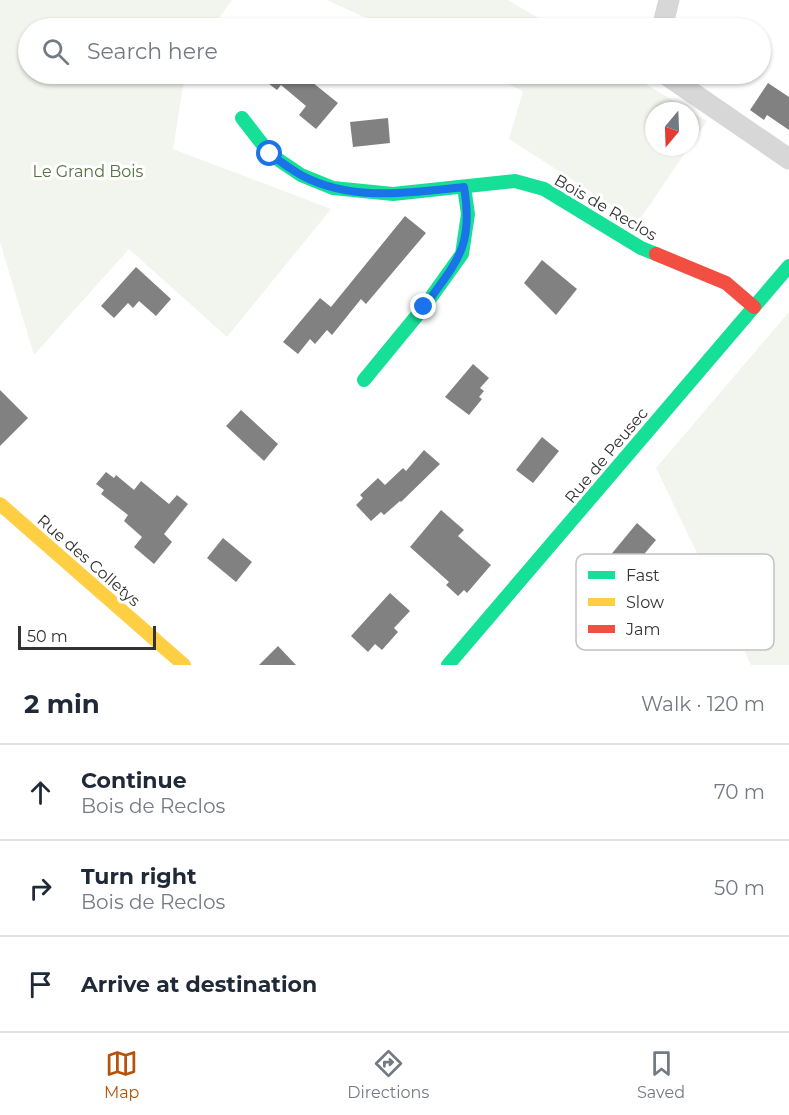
<!DOCTYPE html>
<meta charset="utf-8">
<style>
body{margin:0;font-family:Montserrat,sans-serif;background:#f2f2f3;color:#1f2937}
.compass{position:absolute;left:645px;top:102px;width:54px;height:54px;border-radius:50%;background:#fff;box-shadow:0 2px 4px #0004;rotate:199deg}
.scale{position:absolute;left:18px;bottom:15px;width:138px;box-sizing:border-box;padding-left:6px;border:3px solid #333;border-top:0;font-size:16px;line-height:21px;white-space:nowrap;color:#333;-webkit-text-stroke:4px #fff;paint-order:stroke}
.stop{position:absolute;width:18px;height:18px;margin:-14px;border:4px solid #1a73e8;border-radius:50%;background:#fff}
.stop.end{background:#1a73e8;border-color:#fff;box-shadow:0 2px 6px #0008}
.list{margin:0;padding:0;list-style:none}
h2{display:flex;justify-content:space-between;align-items:center;height:78px;margin:0;padding:0 24px;font-size:26px}
h2 small{font-size:20px;font-weight:400;color:#747a83}
.list li{display:grid;grid-template-columns:39px 1fr auto;gap:18px;align-items:center;box-sizing:border-box;height:96px;padding:0 24px;border-top:2px solid #e0e1e3}
.list b{display:block;font-size:22px;white-space:nowrap}
.list p{margin:0;font-size:20px;white-space:nowrap;color:#747a83}
.list em{font-size:20px;font-style:normal;color:#747a83}
.icon{flex:none;width:33px;height:33px;fill:none;stroke:currentColor;stroke-width:2;stroke-linecap:round;stroke-linejoin:round}
.map{position:relative;flex:none;width:789px;height:665px;overflow:hidden}
.search{position:absolute;background:#fff;box-shadow:0 2px 4px #0004;left:18px;right:18px;top:18px;height:66px;display:flex;align-items:center;gap:15px;box-sizing:border-box;padding:0 21px;border-radius:33px;color:#747a83;font-size:22px}
.sheet{height:366px;background:#fff}
nav{display:flex;justify-content:space-around;align-items:center;box-sizing:border-box;height:84px;border-top:2px solid #e0e1e3;background:#fff;font-size:16px;color:#747a83}
nav a{display:grid;justify-items:center;gap:3px}
nav .on{color:#b45309}
.map>svg:first-child{display:block}
.green{fill:#f1f5ed}
.building{fill:#818181}
.lines{fill:none;stroke-linecap:round;stroke-linejoin:round}
.street{stroke:#d7d7d7;stroke-width:21}
.fast{stroke:#16e098;stroke-width:14}
.slow{stroke:#ffcf43;stroke-width:14}
.jam{stroke:#f24e42;stroke-width:14}
.route{stroke:#1a73e8;stroke-width:8}
.labels{text-anchor:middle;stroke-width:6;stroke-linejoin:round;paint-order:stroke}
.park-label{font-size:16px;fill:#56703f;stroke:#fff}
.street-label{font-size:16px;fill:#333;stroke:#fff}
.key{fill:#fff;stroke:#c2c2c2;stroke-width:1.5}
.key-label{font-size:16px;fill:#333}
</style>
<div class="map">
<svg width="789" height="665" viewBox="0 0 789 665">
<rect width="100%" height="100%" fill="#fff"/>
<g class="green">
<polygon points="0,0 232,0 212,28 28,28 28,74 185,74 173,149 331,209 227,337 129,249 34,355 0,242"/>
<polygon points="327,0 508,0 555,28 388,28"/>
<polygon points="486,74 629,74 707,121 690,145 690,111 654,111 654,147 689,147 638,222 509,139 523,91"/>
<polygon points="789,312 789,665 751,665 656,468"/>
</g>
<g class="building">
<polygon points="256,74 302,74 338,103 316,129 299,115 306,106 281,85 277,90"/>
<polygon points="768,83 789,97 789,130 767,115 764,120 750,110"/>
<polygon points="388,118 390,143 353,147 350,122"/>
<polygon points="405,216 426,233 366,304 361,299 332,335 327,330 315,344 310,339 298,354 283,342 320,298 331,307"/>
<polygon points="542,260 577,289 556,315 524,283"/>
<polygon points="136,267 171,299 156,316 139,301 133,308 128,303 114,318 101,306"/>
<polygon points="473,364 489,378 480,388 484,391 479,397 482,399 469,415 445,397"/>
<polygon points="0,390 28,418 0,446"/>
<polygon points="241,410 278,444 264,461 226,426"/>
<polygon points="542,437 559,451 533,483 516,470"/>
<polygon points="424,450 440,464 401,502 400,501 384,515 381,512 371,521 356,505 363,498 360,495 378,478 385,485 403,468 406,471"/>
<polygon points="106,472 114,478 116,475 134,490 141,481 169,504 177,495 188,504 164,534 172,542 154,564 134,547 142,537 124,521 128,515 101,494 104,490 96,484"/>
<polygon points="441,510 464,530 458,536 491,565 467,593 464,590 458,596 446,585 449,582 410,547"/>
<polygon points="637,523 656,540 645,553 654,561 637,582 632,577 624,586 606,570 614,561 609,557"/>
<polygon points="223,538 252,562 236,582 207,558"/>
<polygon points="390,593 410,611 394,628 398,632 382,650 375,644 368,652 351,636"/>
<polygon points="278,646 296,665 259,665"/>
</g>
<g class="lines">
<g class="street">
<polyline points="662,28 669,0"/>
<polyline points="665,74 789,159"/>
</g>
<g class="fast">
<polyline points="242,118 270,154 301,175 333,188 393,194 515,181 544,189 641,248 656,254"/>
<polyline points="364,380 424,307 462,254 468,214 464,187"/>
<polyline points="448,665 789,266"/>
</g>
<polyline class="slow" points="0,504 184,665"/>
<polyline class="jam" points="656,254 726,283 754,307"/>
</g>
<g class="lines">
<path class="route" d="M270,154C280,161 290,169 301,175C350,202 411,193 464,187C474,247 457,261 424,307"/>
</g>
<g class="labels">
<g class="park-label">
<text x="88" y="177">Le Grand Bois</text>
</g>
<g class="street-label">
<text transform="translate(606 207) rotate(30)" y="6">Bois de Reclos</text>
<text transform="translate(606 455) rotate(-50)" y="6">Rue de Peusec</text>
<text transform="translate(89 560) rotate(41)" y="6">Rue des Colletys</text>
</g>
</g>
<rect x="576" y="554" width="198" height="96" rx="9" class="key"/>
<rect x="588" y="571" width="27" height="8" fill="#16e098"/>
<rect x="588" y="598" width="27" height="8" fill="#ffcf43"/>
<rect x="588" y="625" width="27" height="8" fill="#f24e42"/>
<g class="key-label">
<text x="626" y="581">Fast</text>
<text x="626" y="608">Slow</text>
<text x="626" y="635">Jam</text>
</g>
</svg>
<svg class="compass" viewBox="-18 -18 36 36"><path d="M0-13l5 13h-10z" fill="#e53935"/><path d="M0 13l5-13h-10z" fill="#747a83"/></svg>
<div class="scale">50 m</div>
<div class="stop" style="left:270px;top:154px"></div>
<div class="stop end" style="left:424px;top:307px"></div>
<div class="search"><svg class="icon" aria-label="search" viewBox="0 0 24 24"><circle cx="10" cy="10" r="6"/><path d="M15 15l6 6"/></svg>Search here</div>
</div>
<section class="sheet">
<h2>2 min<small>Walk · 120 m</small></h2>
<ul class="list">
<li><svg class="icon" aria-label="ahead" viewBox="0 0 24 24"><path d="M12 20V5M6 11l6-6 6 6"/></svg><div><b>Continue</b><p>Bois de Reclos</p></div><em>70 m</em></li>
<li><svg class="icon" aria-label="right" viewBox="0 0 24 24"><path d="M7 20v-9h11M14 6l5 5-5 5"/></svg><div><b>Turn right</b><p>Bois de Reclos</p></div><em>50 m</em></li>
<li><svg class="icon" aria-label="arrive" viewBox="0 0 24 24"><path d="M6 21V4h12l-3 4 3 4H6"/></svg><div><b>Arrive at destination</b></div></li>
</ul>
</section>
<nav>
<a class="on"><svg class="icon" aria-label="map" viewBox="0 0 24 24"><path d="M3 6l6-2 6 2 6-2v14l-6 2-6-2-6 2zM9 4v14M15 6v14"/></svg>Map</a>
<a><svg class="icon" aria-label="directions" viewBox="0 0 24 24"><path d="M12 3l9 9-9 9-9-9zM9 14v-3h6M13 9l2 2-2 2"/></svg>Directions</a>
<a><svg class="icon" aria-label="saved" viewBox="0 0 24 24"><path d="M7 4h10v16l-5-4-5 4z"/></svg>Saved</a>
</nav>
